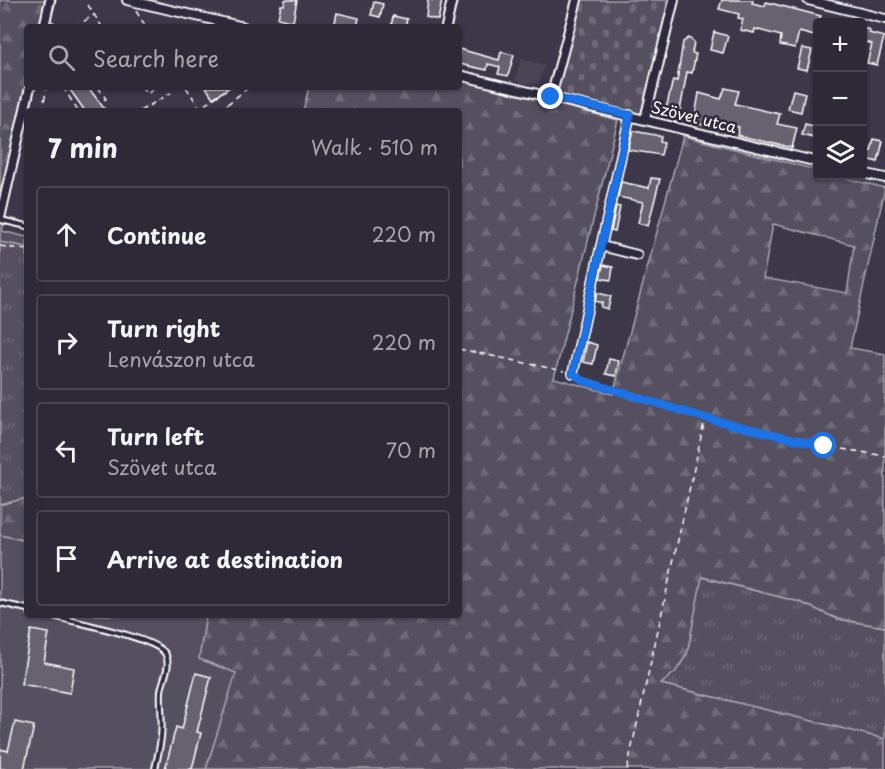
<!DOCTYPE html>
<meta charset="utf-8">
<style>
body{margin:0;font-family:"Playpen Sans",sans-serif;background:#393542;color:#f1f3f6}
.controls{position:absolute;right:18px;top:18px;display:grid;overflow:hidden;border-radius:6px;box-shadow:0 2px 4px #0004}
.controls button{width:54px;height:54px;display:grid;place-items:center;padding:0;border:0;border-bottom:2px solid #484552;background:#2d2937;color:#f1f3f6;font:30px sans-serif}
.stop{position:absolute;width:18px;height:18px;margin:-14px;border:4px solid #1a73e8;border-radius:50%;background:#fff}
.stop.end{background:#1a73e8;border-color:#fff;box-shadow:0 2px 6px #0008}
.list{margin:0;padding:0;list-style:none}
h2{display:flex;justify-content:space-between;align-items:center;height:78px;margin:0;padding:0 24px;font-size:26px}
h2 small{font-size:20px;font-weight:400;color:#a7a6ad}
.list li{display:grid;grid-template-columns:39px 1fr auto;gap:18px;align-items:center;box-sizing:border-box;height:96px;margin:0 12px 12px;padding:0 12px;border:2px solid #484552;border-radius:6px}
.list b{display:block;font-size:22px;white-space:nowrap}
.list p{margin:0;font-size:20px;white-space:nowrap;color:#a7a6ad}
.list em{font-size:20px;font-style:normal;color:#a7a6ad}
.icon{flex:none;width:33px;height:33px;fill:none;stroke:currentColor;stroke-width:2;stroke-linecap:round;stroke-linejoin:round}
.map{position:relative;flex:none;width:885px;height:769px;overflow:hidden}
.search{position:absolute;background:#2d2937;box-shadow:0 2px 4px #0004;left:24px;top:24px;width:438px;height:66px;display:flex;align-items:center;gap:15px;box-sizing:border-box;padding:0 21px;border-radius:6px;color:#a7a6ad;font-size:22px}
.panel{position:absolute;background:#2d2937;box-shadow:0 2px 4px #0004;left:24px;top:108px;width:438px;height:510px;border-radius:6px}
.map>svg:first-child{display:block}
.built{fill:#494455}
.grass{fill:url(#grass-tufts);stroke:#aaa8b0;stroke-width:1.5}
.forest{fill:url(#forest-firs);stroke:#aaa8b0;stroke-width:1.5;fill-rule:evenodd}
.cemetery{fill:url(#cemetery-stones);stroke:#aaa8b0;stroke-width:1.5}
.pitch{fill:#555060;stroke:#aaa8b0;stroke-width:1.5}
.building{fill:#666270;stroke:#fff;stroke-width:1.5}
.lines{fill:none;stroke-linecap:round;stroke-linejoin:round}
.lane-casing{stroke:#fff;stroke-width:8}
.street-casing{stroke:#fff;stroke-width:12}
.path{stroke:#fff;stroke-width:1.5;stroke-dasharray:6 4.5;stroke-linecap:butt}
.lane{stroke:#2f2a3d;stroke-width:4}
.street{stroke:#2f2a3d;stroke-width:8}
.route{stroke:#1a73e8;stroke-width:8}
.labels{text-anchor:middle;stroke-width:5;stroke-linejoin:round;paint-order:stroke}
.street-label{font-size:16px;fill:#fff;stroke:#2f2a3d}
</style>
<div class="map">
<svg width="885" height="769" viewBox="0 0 885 769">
<defs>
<pattern id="grass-tufts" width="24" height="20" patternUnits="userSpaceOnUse" patternTransform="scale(1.5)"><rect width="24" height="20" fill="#555060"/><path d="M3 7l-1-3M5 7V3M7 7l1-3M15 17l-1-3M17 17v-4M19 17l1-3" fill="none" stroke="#6e6a78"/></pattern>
<pattern id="forest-firs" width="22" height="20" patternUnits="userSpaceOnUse" patternTransform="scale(1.5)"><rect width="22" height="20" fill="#555060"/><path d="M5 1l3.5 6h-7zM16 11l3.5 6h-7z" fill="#6e6a78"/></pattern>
<pattern id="cemetery-stones" width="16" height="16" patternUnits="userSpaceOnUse" patternTransform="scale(1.5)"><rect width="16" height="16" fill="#555060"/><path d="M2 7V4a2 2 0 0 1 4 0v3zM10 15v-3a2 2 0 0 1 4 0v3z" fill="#6e6a78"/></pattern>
</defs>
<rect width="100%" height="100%" fill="#3c3749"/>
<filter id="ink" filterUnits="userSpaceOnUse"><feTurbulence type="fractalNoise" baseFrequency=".0167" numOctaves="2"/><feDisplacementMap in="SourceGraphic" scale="12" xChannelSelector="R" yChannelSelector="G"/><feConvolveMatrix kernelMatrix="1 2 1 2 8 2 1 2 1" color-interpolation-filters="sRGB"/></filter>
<g filter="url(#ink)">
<polygon class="built" points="521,59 545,65 538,84 522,83 515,79"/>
<g class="grass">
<polygon points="0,242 27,247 27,498 0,505"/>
<polygon points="701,577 800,602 838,619 885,627 885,739 661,684 676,671 687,654"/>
</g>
<g class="forest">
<polygon points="0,0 56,0 49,27 27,27 27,87 35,87 30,111 27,111 27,123 2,231 27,237 27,247 0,242"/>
<path d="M459,80L618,120L554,378L613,394L683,136L817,170L818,176H837L885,188L850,348L885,354V627L838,619L800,602L702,577L687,654L676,671L661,684L885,739V769H206L216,735L199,659L206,615H459V111H303L309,87H459ZM773,224L854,245L847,293L763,278Z"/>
<polygon points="27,498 27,541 0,535 0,505"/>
</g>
<polygon class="cemetery" points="577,0 674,0 645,119 551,97"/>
<polygon class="pitch" points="0,535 27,541 27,615 206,615 199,659 236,673 206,769 0,769"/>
<g class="building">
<polygon points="285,0 297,0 293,22 278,18 281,5 284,5"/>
<polygon points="428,0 442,0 438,20 426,17"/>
<polygon points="722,0 753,0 752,3 765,6 766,2 821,16 818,22 818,37 799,32 795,48 780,45 781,36 755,29 754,33 740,30 743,19 738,18 739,14 719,9"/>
<polygon points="374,2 383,4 380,17 371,15"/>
<polygon points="337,13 359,18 357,27 334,27"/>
<polygon points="393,16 407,19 405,27 391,27"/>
<polygon points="862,28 870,30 869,33 884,37 877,65 867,63 872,44 862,41"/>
<polygon points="714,32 728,36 723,53 710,50"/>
<polygon points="689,38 694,42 692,53 696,54 692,73 687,72 679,116 665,113 673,80 677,81 683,42"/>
<polygon points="802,48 812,50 807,70 797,68"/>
<polygon points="459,49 499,60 501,52 514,55 508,76 498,74 500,67 488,64 487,70 459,64"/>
<polygon points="68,87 88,87 106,111 85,111"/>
<polygon points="206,87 230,87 213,98"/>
<polygon points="725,88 739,91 735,104 780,114 777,124 797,128 792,148 737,135 739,127 725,124 724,129 694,123 699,93 721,99"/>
<polygon points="793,90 805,93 801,112 788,109"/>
<polygon points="805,124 818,127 818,139 802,135"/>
<polygon points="633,131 661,136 660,141 664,142 661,155 628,150"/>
<polygon points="874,139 883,141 878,162 862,158 862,149 871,151"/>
<polygon points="651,178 660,179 648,226 638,223 643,202 618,197 621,182 649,188"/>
<polygon points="616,206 620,207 615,232 611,231"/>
<polygon points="603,265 613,267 611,280 600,278"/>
<polygon points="597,293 611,296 608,309 601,307 602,303 595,301"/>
<polygon points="587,342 597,345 593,364 583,362"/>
<polygon points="609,359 619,361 616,376 606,374"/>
<polygon points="31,630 49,633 44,662 74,668 70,693 21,684"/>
<polygon points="196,673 211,677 197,732 201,733 192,769 165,769 176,727 182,729"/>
<polygon points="15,722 34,726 24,769 0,769 0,749 8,751"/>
</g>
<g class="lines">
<g class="lane-casing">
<g id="lane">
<polyline points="1,220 27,226"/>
<polyline points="0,603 27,609"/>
<path d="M50,615C71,622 160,638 166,655C171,667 163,679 161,691C160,706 163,722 161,737C160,748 157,759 155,769"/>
</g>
</g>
<g class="street-casing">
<g id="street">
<polyline points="127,0 244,27"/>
<polyline points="808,0 885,19"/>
<polyline points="44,27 50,0"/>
<polyline points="446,27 452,0"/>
<polyline points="459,75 818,162"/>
<polyline points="551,97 577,0"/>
<polyline points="645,119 674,0"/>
<polyline points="862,173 885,178"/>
<polyline points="0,218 30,87"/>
<polyline points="601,246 637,255"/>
<polyline points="573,373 630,115"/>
</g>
</g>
<g class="path">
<polyline points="88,5 102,27"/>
<polyline points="136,11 146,27"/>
<polyline points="52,21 59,27"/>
<polyline points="75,27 94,15"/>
<polyline points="63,87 78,111"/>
<polyline points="98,87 106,99 100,102"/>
<polyline points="142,87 147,94 157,87"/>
<polyline points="186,87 200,108 230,87"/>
<polyline points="42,111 47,87"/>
<polyline points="140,111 171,93"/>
<polyline points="219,111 249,87"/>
<polyline points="0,246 27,250"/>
<polyline points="459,349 564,371"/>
<polyline points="579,377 705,418 824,446 885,456"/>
<polyline points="627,769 705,419"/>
</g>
<use href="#lane" class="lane"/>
<use href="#street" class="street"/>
</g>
</g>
<g class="lines" filter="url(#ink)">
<polyline class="route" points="551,97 630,115 573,373 582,380 705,418 824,446"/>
</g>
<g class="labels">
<g class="street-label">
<text transform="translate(694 117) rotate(14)" y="6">Szövet utca</text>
</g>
</g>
</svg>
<div class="controls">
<button>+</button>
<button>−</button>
<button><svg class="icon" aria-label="layers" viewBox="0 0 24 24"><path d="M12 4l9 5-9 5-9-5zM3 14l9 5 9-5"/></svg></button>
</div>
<div class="stop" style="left:824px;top:446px"></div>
<div class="stop end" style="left:551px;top:97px"></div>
<div class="search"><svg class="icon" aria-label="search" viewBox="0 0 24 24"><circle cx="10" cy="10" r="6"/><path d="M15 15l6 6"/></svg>Search here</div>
<section class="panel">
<h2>7 min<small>Walk · 510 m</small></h2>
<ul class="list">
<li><svg class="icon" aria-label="ahead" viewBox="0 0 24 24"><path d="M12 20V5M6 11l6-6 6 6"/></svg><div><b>Continue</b></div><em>220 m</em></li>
<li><svg class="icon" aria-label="right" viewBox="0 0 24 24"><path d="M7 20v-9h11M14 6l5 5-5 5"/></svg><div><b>Turn right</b><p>Lenvászon utca</p></div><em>220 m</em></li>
<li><svg class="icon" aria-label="left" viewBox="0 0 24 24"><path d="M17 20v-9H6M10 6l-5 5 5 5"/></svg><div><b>Turn left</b><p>Szövet utca</p></div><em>70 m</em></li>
<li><svg class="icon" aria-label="arrive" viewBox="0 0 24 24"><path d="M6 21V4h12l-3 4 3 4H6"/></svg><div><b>Arrive at destination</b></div></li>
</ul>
</section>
</div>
